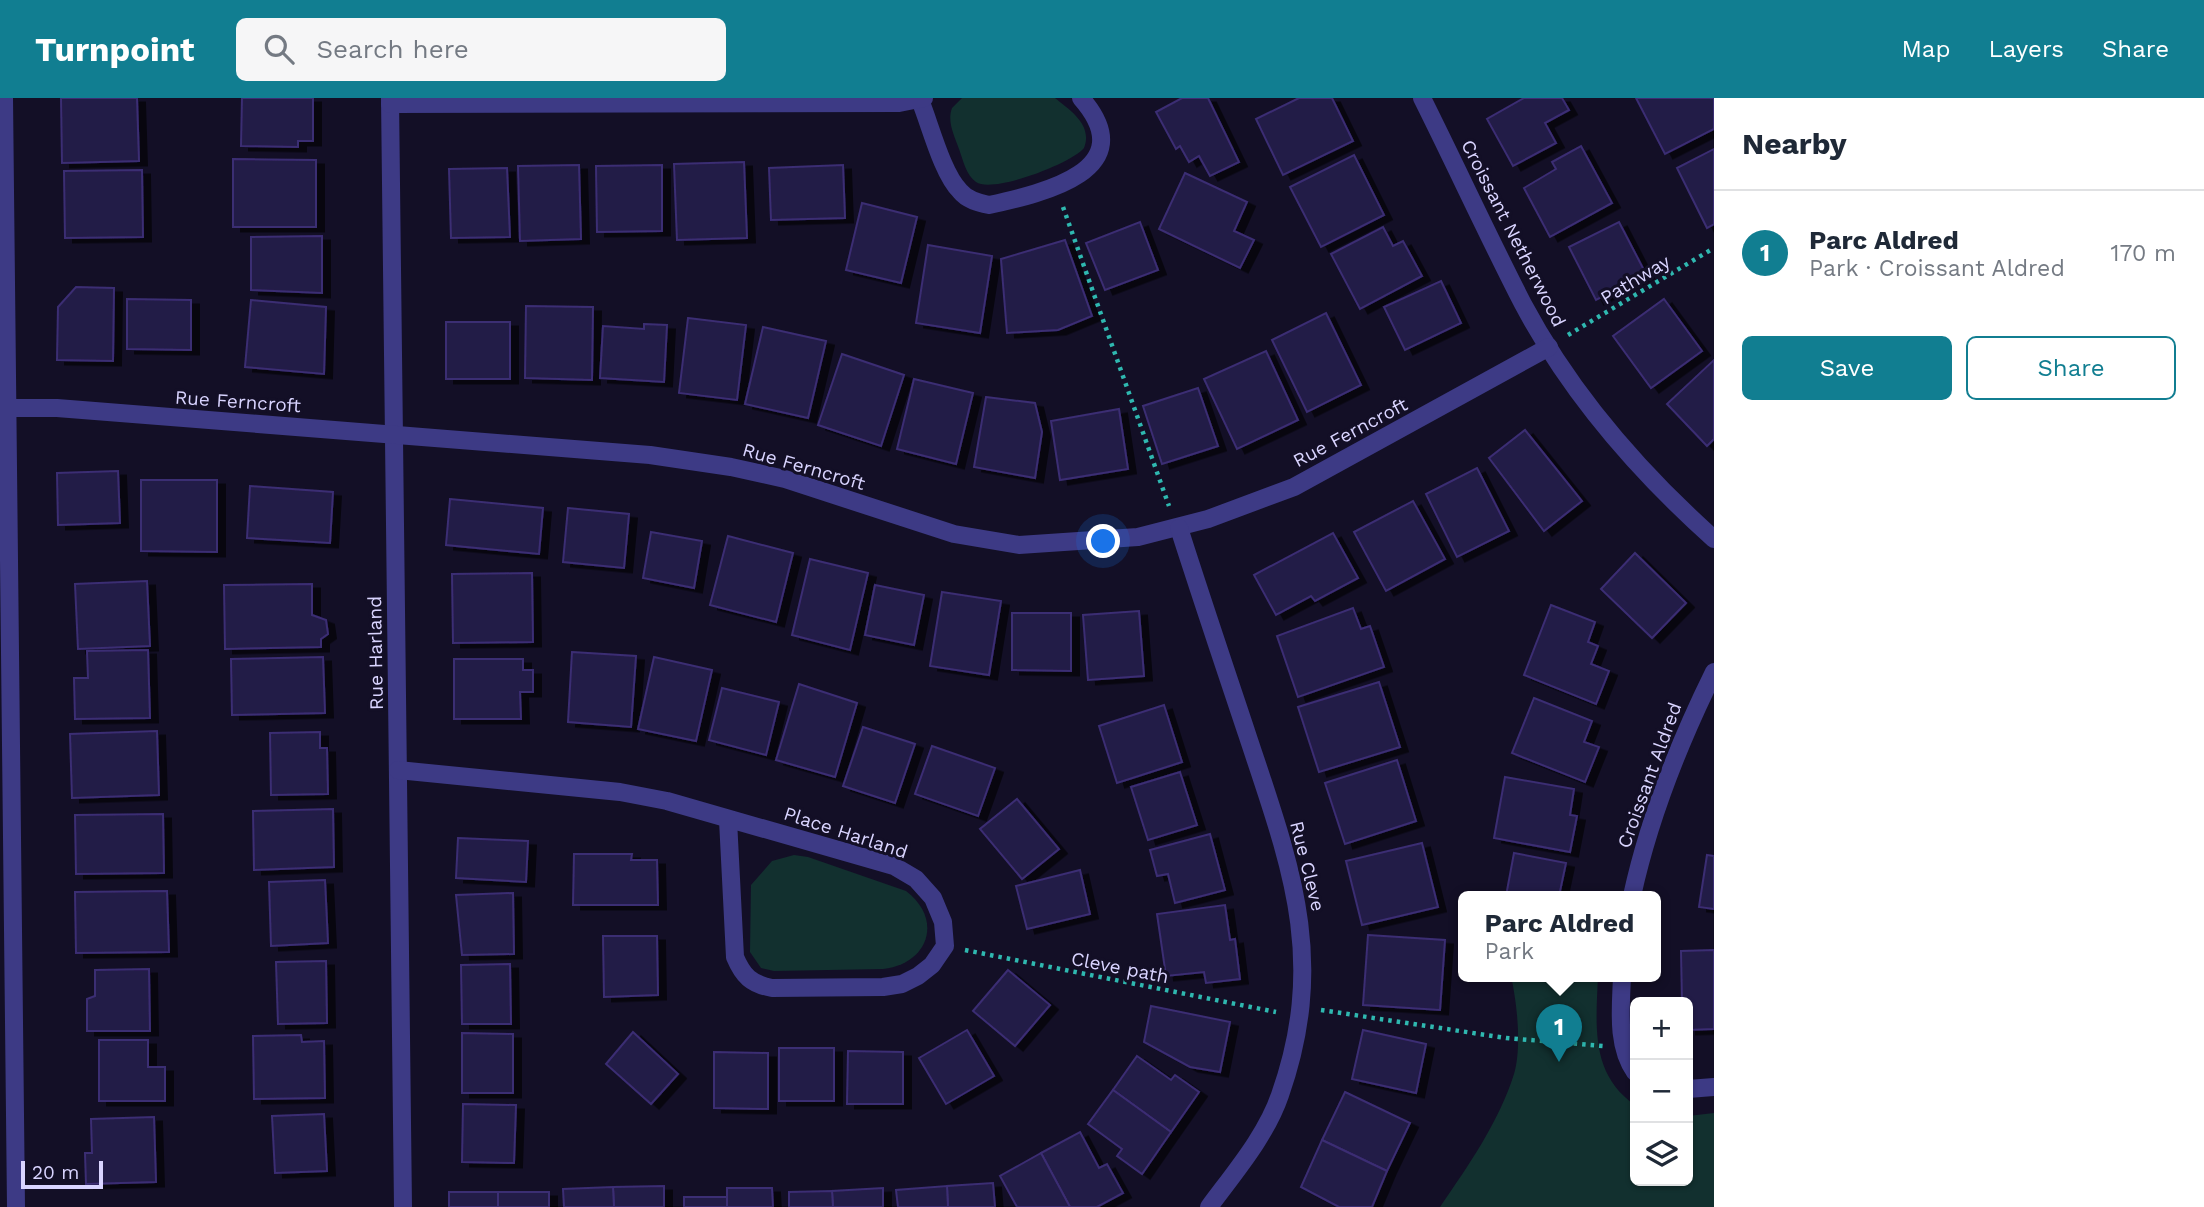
<!DOCTYPE html>
<meta charset="utf-8">
<style>
body{margin:0;font-family:"Work Sans",sans-serif;background:#f6f6f7;color:#1f2937}
.controls{position:absolute;right:21px;bottom:21px;display:grid;overflow:hidden;border-radius:10px;box-shadow:0 2px 5px #0004}
.controls button{width:63px;height:63px;display:grid;place-items:center;padding:0;border:0;border-bottom:2px solid #e0e1e3;background:#fff;color:#1f2937;font:35px sans-serif}
.scale{position:absolute;left:21px;bottom:18px;width:82px;box-sizing:border-box;padding-left:7px;border:4px solid #d9d4ff;border-top:0;font-size:19px;line-height:24px;white-space:nowrap;color:#d9d4ff;-webkit-text-stroke:5px #130f26;paint-order:stroke}
.you{position:absolute;left:1104px;top:444px;width:24px;height:24px;margin:-18px;border:5px solid #fff;border-radius:50%;background:#1a73e8;box-shadow:0 0 0 10px #1a73e833}
.badge{display:grid;place-items:center;width:46px;height:46px;border-radius:50%;background:#117e91;color:#fff;font-size:23px;font-weight:700}
.pin{position:absolute;translate:-50% -58px;filter:drop-shadow(0 2px 4px #0008)}
.pin::after{content:'';position:absolute;top:37px;width:24px;height:21px;background:inherit;clip-path:polygon(0 0,100% 0,50% 100%)}
.popup{position:absolute;left:1458px;top:793px;width:203px;height:91px;box-sizing:border-box;display:grid;place-content:center;border-radius:10px;background:#fff;filter:drop-shadow(0 2px 5px #0005);font-size:23px;white-space:nowrap;color:#747a83}
.popup b{font-size:26px;color:#1f2937}
.popup::after{content:'';position:absolute;left:50%;top:100%;margin-left:-14px;border:14px solid transparent;border-top-color:#fff}
.list{margin:0;padding:0;list-style:none}
h2{display:flex;justify-content:space-between;align-items:center;height:91px;margin:0;padding:0 28px;font-size:30px}
h2 small{font-size:23px;font-weight:400;color:#747a83}
.list li{display:grid;grid-template-columns:46px 1fr auto;gap:21px;align-items:center;box-sizing:border-box;height:126px;padding:0 28px;border-top:2px solid #e0e1e3}
.list b{display:block;font-size:26px;white-space:nowrap}
.list p{margin:0;font-size:23px;white-space:nowrap;color:#747a83}
.list em{font-size:23px;font-style:normal;color:#747a83}
.actions{display:flex;gap:14px;padding:21px 28px}
.actions a{flex:1;padding:16px 0;border:2px solid #117e91;border-radius:10px;text-align:center;font-size:24px;color:#117e91}
.actions .main{background:#117e91;color:#fff}
.icon{flex:none;width:38px;height:38px;fill:none;stroke:currentColor;stroke-width:2;stroke-linecap:round;stroke-linejoin:round}
.map{position:relative;flex:none;width:1714px;height:1109px;overflow:hidden}
header{display:flex;align-items:center;gap:42px;box-sizing:border-box;height:98px;padding:0 35px;background:#117e91;color:#fff}
header strong{font-size:33px}
nav{display:flex;gap:38px;margin-inline-start:auto;font-size:24px}
.search{width:490px;height:63px;background:#f6f6f7;display:flex;align-items:center;gap:18px;box-sizing:border-box;padding:0 24px;border-radius:10px;color:#747a83;font-size:26px}
main{display:flex}
aside{flex:1;background:#fff}
.map>svg:first-child{display:block}
.green{fill:#12302f}
.building{fill:#241b47;stroke:#3b2d73;stroke-width:2;filter:url(#shadow)}
.lines{fill:none;stroke-linecap:round;stroke-linejoin:round}
.path{stroke:#2fb8b0;stroke-width:4.5;stroke-dasharray:3.5 5;stroke-linecap:butt}
.street{stroke:#3d3a85;stroke-width:18}
.labels{text-anchor:middle;stroke-width:6;stroke-linejoin:round;paint-order:stroke}
.street-label{font-size:19px;fill:#d9d4ff;stroke:#130f26}
</style>
<header>
<strong>Turnpoint</strong>
<div class="search"><svg class="icon" aria-label="search" viewBox="0 0 24 24"><circle cx="10" cy="10" r="6"/><path d="M15 15l6 6"/></svg>Search here</div>
<nav><a>Map</a><a>Layers</a><a>Share</a></nav>
</header>
<main>
<div class="map">
<svg width="1714" height="1109" viewBox="0 0 1714 1109">
<defs>
<filter id="shadow"><feDropShadow dx="8" dy="4.5" stdDeviation="0" flood-color="#0009"/></filter>
</defs>
<rect width="100%" height="100%" fill="#130f26"/>
<g class="green">
<path d="M962,0H1055C1071,13 1093,27 1084,50C1072,65 993,96 976,84C966,77 963,62 959,51C954,37 947,24 952,10Z"/>
<path d="M794,757L808,759L906,793C944,822 928,866 883,871L774,873L761,870L750,854L751,787L772,763Z"/>
<path d="M1511,878H1598C1596,927 1590,976 1635,1007V1083H1688V1018L1714,1015V1109H1440C1468,1068 1499,1024 1514,976C1522,949 1517,905 1511,878Z"/>
</g>
<g class="building">
<polygon points="61,0 137,0 139,63 62,65"/>
<polygon points="242,0 313,0 313,43 298,43 298,49 241,48"/>
<polygon points="1182,0 1208,0 1239,64 1210,78 1199,58 1189,64 1180,48 1176,51 1156,14"/>
<polygon points="1299,0 1332,0 1353,43 1283,77 1256,21"/>
<polygon points="1524,0 1562,0 1569,12 1545,25 1556,45 1513,68 1487,21"/>
<polygon points="1636,0 1714,0 1714,31 1665,56"/>
<polygon points="1581,48 1612,105 1550,139 1524,90 1556,71 1552,64"/>
<polygon points="1714,51 1714,126 1707,130 1677,70"/>
<polygon points="1354,57 1384,117 1321,149 1290,89"/>
<polygon points="233,61 316,62 316,129 233,129"/>
<polygon points="744,64 747,140 677,142 674,66"/>
<polygon points="579,67 581,141 520,143 518,68"/>
<polygon points="662,67 662,133 597,134 596,68"/>
<polygon points="843,67 845,120 771,122 769,70"/>
<polygon points="507,70 510,139 451,140 449,71"/>
<polygon points="142,72 143,139 65,140 64,73"/>
<polygon points="1185,75 1247,104 1234,133 1254,142 1240,170 1159,131"/>
<polygon points="862,105 917,119 901,185 846,172"/>
<polygon points="1140,124 1158,172 1105,192 1086,145"/>
<polygon points="1619,124 1646,176 1596,202 1569,149"/>
<polygon points="1383,129 1393,148 1403,143 1422,178 1360,211 1331,156"/>
<polygon points="322,138 322,195 251,192 251,139"/>
<polygon points="1065,142 1092,218 1058,232 1007,235 1001,161"/>
<polygon points="928,147 992,158 980,235 916,225"/>
<polygon points="1441,183 1461,225 1405,252 1384,209"/>
<polygon points="76,189 114,190 113,263 57,262 58,209"/>
<polygon points="127,201 191,202 191,252 127,251"/>
<polygon points="1664,201 1702,253 1651,290 1613,238"/>
<polygon points="251,202 326,209 324,276 245,269"/>
<polygon points="526,208 593,209 592,282 525,280"/>
<polygon points="1326,215 1361,287 1307,314 1272,242"/>
<polygon points="688,220 746,227 737,302 679,295"/>
<rect x="446" y="224" width="64" height="57"/>
<polygon points="644,226 667,227 664,284 600,280 603,228 644,231"/>
<polygon points="763,229 826,243 808,320 745,306"/>
<polygon points="1266,253 1298,322 1237,351 1204,281"/>
<polygon points="842,256 904,277 881,348 818,327"/>
<polygon points="1714,262 1714,341 1707,348 1667,306"/>
<polygon points="914,281 973,295 956,366 897,351"/>
<polygon points="1198,290 1218,348 1162,366 1143,308"/>
<polygon points="986,299 1035,305 1042,334 1035,380 974,369"/>
<polygon points="1119,311 1128,371 1060,382 1051,323"/>
<polygon points="1525,332 1582,403 1544,433 1489,360"/>
<polygon points="1477,370 1509,433 1457,459 1426,396"/>
<polygon points="118,373 120,425 58,427 57,375"/>
<polygon points="141,382 217,382 217,454 141,453"/>
<polygon points="250,388 333,394 330,445 247,440"/>
<polygon points="450,401 543,410 539,456 446,447"/>
<polygon points="1413,403 1445,461 1386,493 1354,434"/>
<polygon points="568,410 629,416 624,470 563,464"/>
<polygon points="651,434 702,443 694,490 643,480"/>
<polygon points="1333,435 1358,480 1315,503 1311,498 1276,517 1254,477"/>
<polygon points="728,438 793,455 776,524 710,507"/>
<polygon points="1635,455 1686,505 1652,540 1601,491"/>
<polygon points="810,461 868,475 850,552 792,537"/>
<polygon points="532,475 533,544 453,545 452,476"/>
<polygon points="147,483 150,548 78,551 75,486"/>
<polygon points="312,486 312,517 326,522 328,536 321,541 321,549 225,551 224,487"/>
<polygon points="875,487 924,497 914,547 865,537"/>
<polygon points="942,494 1001,503 989,577 930,568"/>
<polygon points="1551,507 1595,524 1588,544 1598,548 1591,566 1609,573 1596,606 1524,577"/>
<polygon points="1353,510 1361,531 1370,528 1384,569 1298,599 1277,538"/>
<polygon points="1139,513 1144,578 1088,582 1083,517"/>
<polygon points="1012,515 1071,515 1071,573 1012,572"/>
<polygon points="148,552 150,620 75,621 74,580 88,580 87,553"/>
<polygon points="572,554 636,558 631,629 568,624"/>
<polygon points="323,559 325,615 232,617 231,561"/>
<polygon points="654,559 712,572 696,643 638,631"/>
<polygon points="454,561 523,561 523,572 533,572 533,594 520,594 521,621 454,621"/>
<polygon points="1379,584 1400,649 1319,674 1298,609"/>
<polygon points="799,586 857,605 835,679 776,662"/>
<polygon points="722,590 779,604 766,657 709,642"/>
<polygon points="1534,600 1592,623 1584,644 1599,649 1585,684 1512,655"/>
<polygon points="1164,607 1182,664 1117,685 1099,628"/>
<polygon points="863,629 915,646 895,705 843,688"/>
<polygon points="157,633 159,697 72,700 70,636"/>
<polygon points="320,634 320,650 327,650 328,696 271,697 270,635"/>
<polygon points="932,648 995,670 978,718 915,696"/>
<polygon points="1397,662 1416,723 1345,746 1325,685"/>
<polygon points="1180,674 1197,727 1148,742 1131,689"/>
<polygon points="1505,679 1574,691 1570,717 1577,718 1570,754 1494,740"/>
<polygon points="1017,701 1059,751 1022,781 980,731"/>
<polygon points="333,711 334,769 254,772 253,713"/>
<polygon points="163,716 164,775 76,776 75,717"/>
<polygon points="1210,736 1225,792 1175,805 1168,776 1157,778 1150,752"/>
<polygon points="458,740 528,743 526,784 456,780"/>
<polygon points="1422,745 1438,809 1362,827 1346,763"/>
<polygon points="1514,755 1566,765 1559,798 1506,798"/>
<polygon points="574,756 632,756 631,762 657,762 658,807 573,807"/>
<polygon points="1707,757 1714,758 1714,811 1699,809"/>
<polygon points="1080,772 1090,816 1027,831 1016,788"/>
<polygon points="325,782 328,845 271,848 269,784"/>
<polygon points="167,793 169,854 76,855 75,794"/>
<polygon points="513,795 514,856 462,857 456,797"/>
<polygon points="1225,807 1230,842 1235,841 1240,881 1206,885 1204,874 1166,878 1157,816"/>
<polygon points="1368,837 1445,842 1440,912 1363,907"/>
<polygon points="603,838 657,838 658,897 604,899"/>
<polygon points="1714,852 1714,931 1688,932 1688,904 1682,904 1681,853"/>
<polygon points="326,863 327,925 278,926 276,864"/>
<polygon points="510,866 511,926 462,926 461,867"/>
<polygon points="149,871 150,933 87,933 87,901 95,898 95,872"/>
<polygon points="1008,872 1050,907 1015,948 973,913"/>
<polygon points="1151,908 1230,924 1220,974 1190,969 1144,944"/>
<polygon points="967,932 994,978 946,1006 919,960"/>
<polygon points="1363,932 1426,946 1416,995 1352,981"/>
<polygon points="633,934 678,976 651,1006 606,966"/>
<polygon points="462,935 513,936 513,995 462,995"/>
<polygon points="301,937 302,944 324,943 325,1000 254,1001 253,938"/>
<polygon points="99,942 148,942 148,969 165,969 165,1003 99,1003"/>
<rect x="779" y="950" width="55" height="53"/>
<polygon points="848,953 903,954 903,1006 847,1006"/>
<polygon points="714,954 768,955 768,1011 714,1010"/>
<polygon points="1137,958 1171,982 1175,977 1199,994 1171,1034 1113,992"/>
<polygon points="1113,992 1171,1034 1142,1076 1117,1058 1122,1051 1088,1026"/>
<polygon points="1345,994 1410,1025 1387,1073 1322,1042"/>
<polygon points="463,1006 516,1007 514,1065 462,1064"/>
<polygon points="324,1016 327,1073 275,1075 272,1018"/>
<polygon points="154,1019 156,1084 86,1086 85,1055 92,1055 91,1021"/>
<polygon points="1080,1034 1099,1070 1107,1066 1123,1095 1097,1109 1070,1109 1041,1055"/>
<polygon points="1322,1042 1387,1073 1372,1109 1339,1109 1301,1089"/>
<polygon points="1041,1055 1070,1109 1017,1109 1000,1078"/>
<polygon points="993,1085 995,1109 948,1109 947,1088"/>
<polygon points="664,1088 664,1109 614,1109 613,1089"/>
<polygon points="947,1088 948,1109 898,1109 896,1092"/>
<polygon points="613,1089 614,1109 564,1109 563,1091"/>
<polygon points="727,1090 772,1090 773,1109 727,1109"/>
<polygon points="883,1090 883,1109 833,1109 832,1093"/>
<polygon points="832,1093 833,1109 789,1109 789,1094"/>
<rect x="449" y="1094" width="49" height="15"/>
<rect x="498" y="1094" width="51" height="15"/>
<rect x="684" y="1099" width="43" height="10"/>
</g>
<g class="lines">
<g class="path">
<polyline points="1063,109 1169,408"/>
<polyline points="1568,237 1714,150"/>
<polyline points="965,852 1276,914"/>
<polyline points="1321,912 1506,940 1603,948"/>
</g>
<g class="street">
<polyline points="4,0 16,1109"/>
<polyline points="390,0 403,1109"/>
<path d="M1422,0C1456,68 1488,138 1523,206C1571,296 1638,373 1714,441"/>
<path d="M920,2C930,26 942,75 960,93C967,102 979,105 989,107C1044,95 1144,72 1081,0"/>
<polyline points="390,6 899,5 924,0"/>
<polyline points="0,310 57,310 650,357 731,369 785,381 954,436 1019,447 1138,439 1208,421 1294,389 1549,249"/>
<path d="M1179,430C1201,499 1224,567 1247,636C1290,766 1328,860 1280,997C1266,1038 1234,1075 1209,1109"/>
<path d="M398,672L620,694L667,703L894,768L916,781L933,800L943,824L945,848L932,867L918,878L902,886L883,889L772,890C751,886 743,878 735,859L728,722"/>
<path d="M1632,798C1649,720 1679,645 1714,574"/>
<path d="M1622,878C1621,909 1616,947 1635,974"/>
<polyline points="1688,991 1714,989"/>
</g>
</g>
<g class="labels">
<g class="street-label">
<text transform="translate(1514 135) rotate(63)" y="7">Croissant Netherwood</text>
<text transform="translate(1635 181) rotate(-31)" y="7">Pathway</text>
<text transform="translate(238 303) rotate(4)" y="7">Rue Ferncroft</text>
<text transform="translate(1350 334) rotate(-28)" y="7">Rue Ferncroft</text>
<text transform="translate(804 368) rotate(16)" y="7">Rue Ferncroft</text>
<text transform="translate(375 555) rotate(-91)" y="7">Rue Harland</text>
<text transform="translate(1649 677) rotate(-70)" y="7">Croissant Aldred</text>
<text transform="translate(846 734) rotate(18)" y="7">Place Harland</text>
<text transform="translate(1308 768) rotate(76)" y="7">Rue Cleve</text>
<text transform="translate(1120 869) rotate(11)" y="7">Cleve path</text>
</g>
</g>
</svg>
<div class="controls">
<button>+</button>
<button>−</button>
<button><svg class="icon" aria-label="layers" viewBox="0 0 24 24"><path d="M12 4l9 5-9 5-9-5zM3 14l9 5 9-5"/></svg></button>
</div>
<div class="scale">20 m</div>
<div class="you"></div>
<div class="pin badge" style="left:1559px;top:964px">1</div>
<div class="popup"><b>Parc Aldred</b>Park</div>
</div>
<aside>
<h2>Nearby<small></small></h2>
<ul class="list">
<li><span class="badge">1</span><div><b>Parc Aldred</b><p>Park · Croissant Aldred</p></div><em>170 m</em></li>
</ul>
<div class="actions"><a class="main">Save</a><a>Share</a></div>
</aside>
</main>
